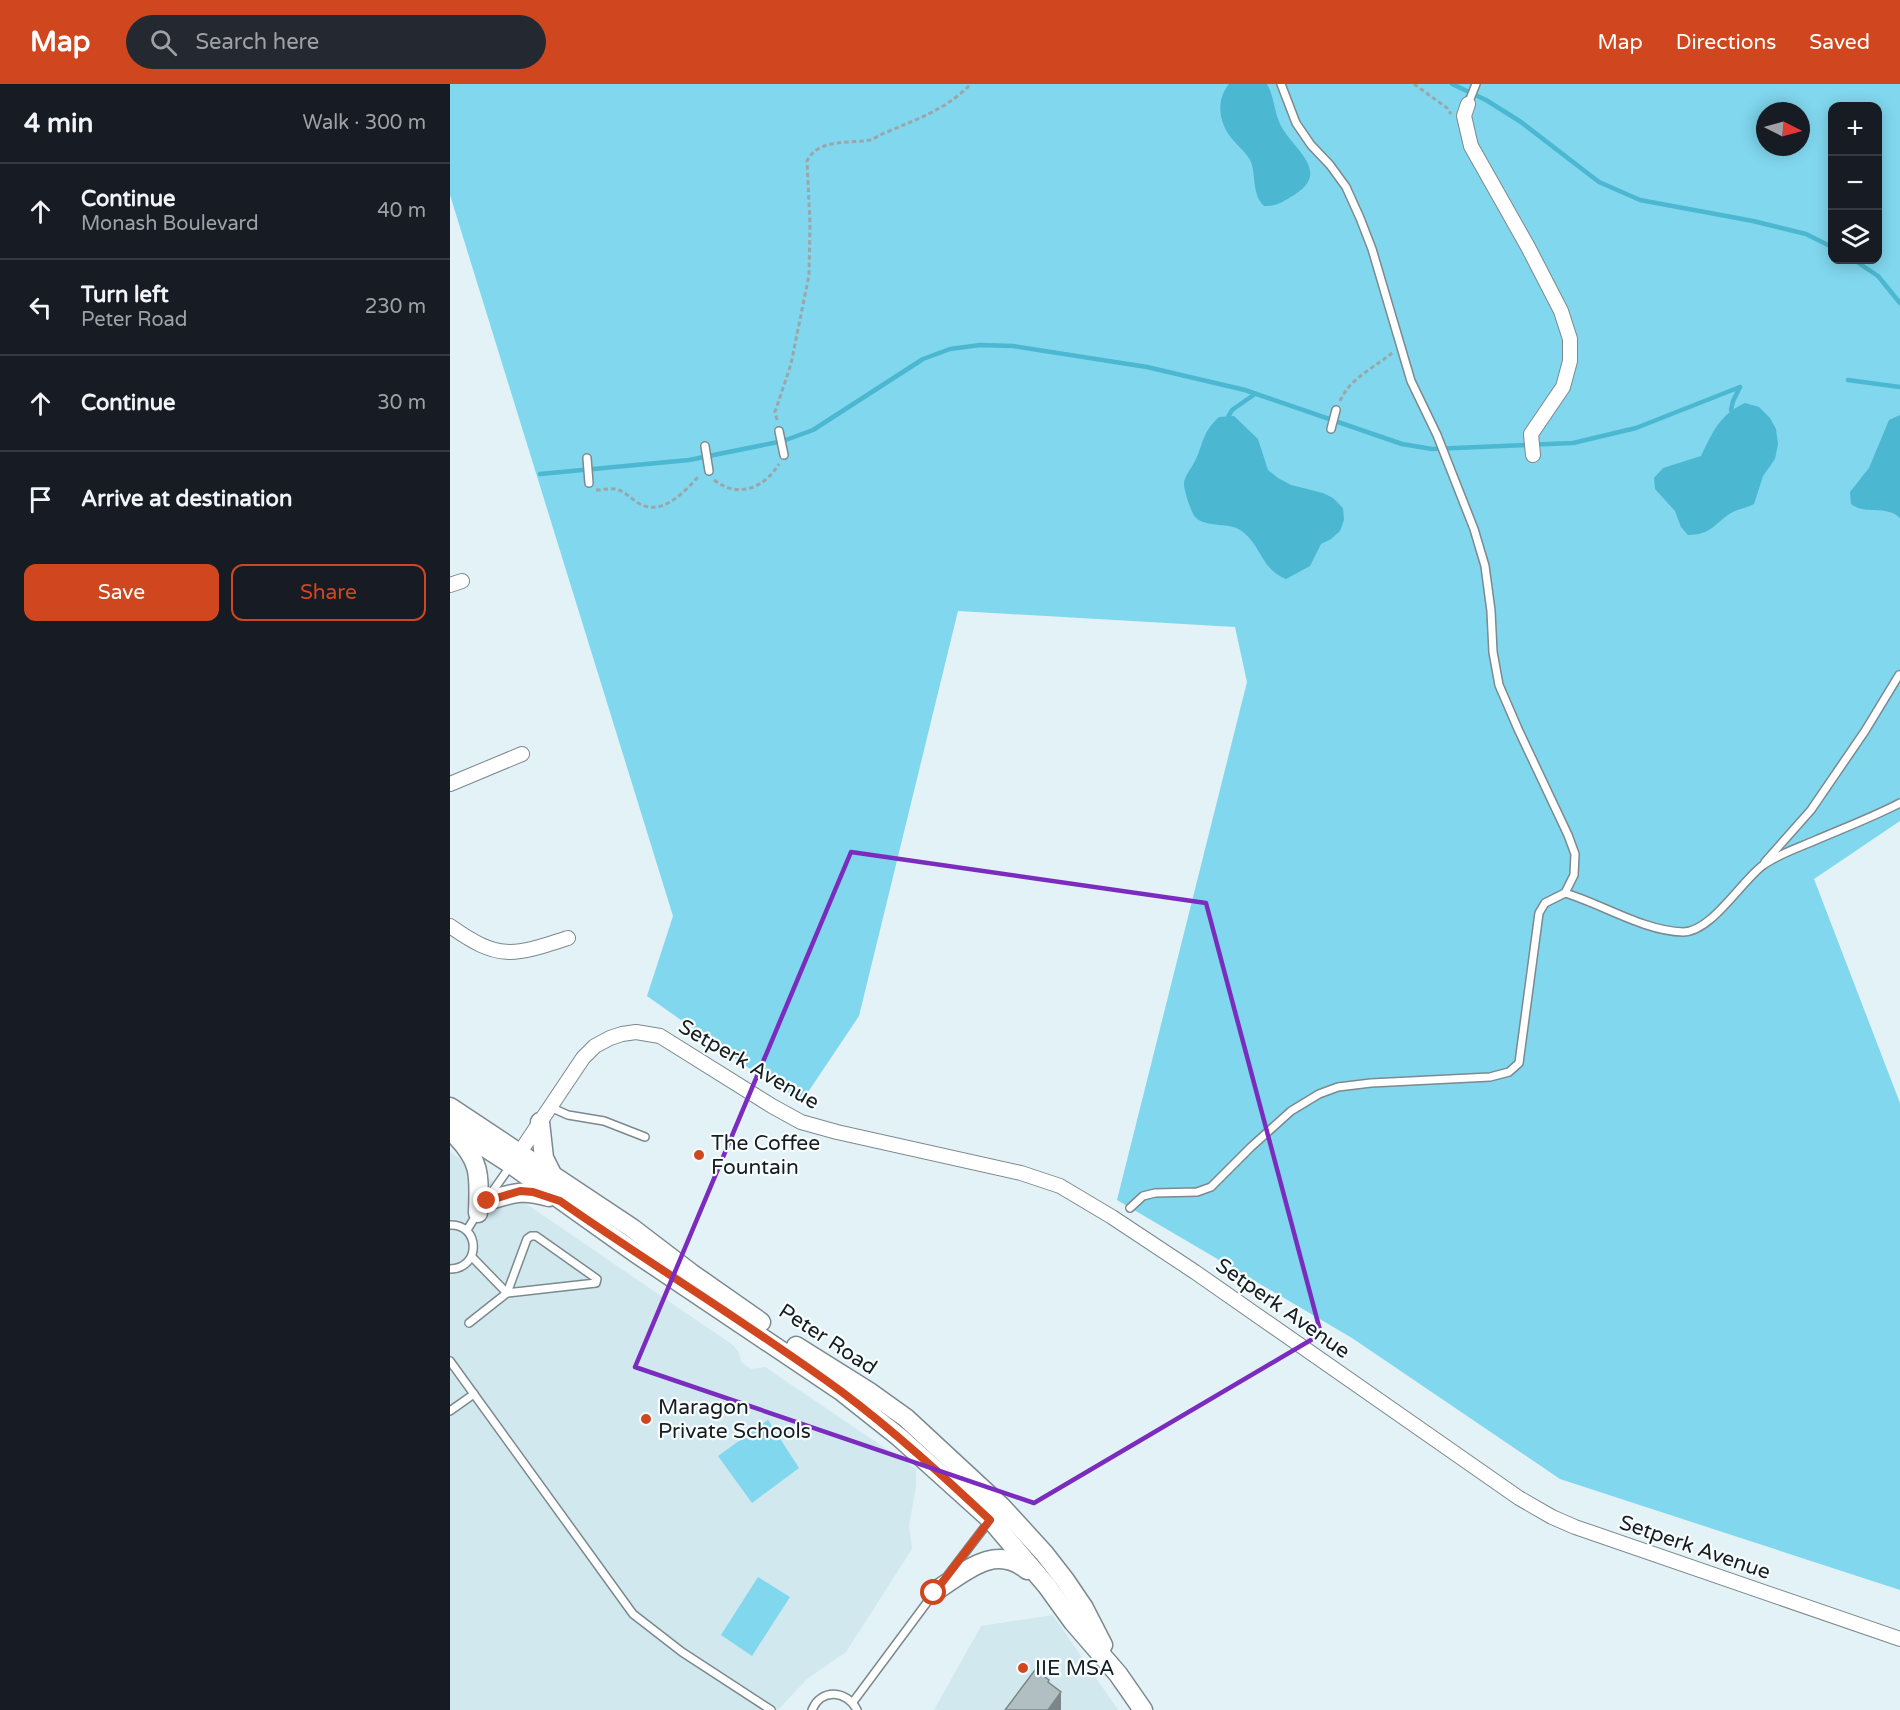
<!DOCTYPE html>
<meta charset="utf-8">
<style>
body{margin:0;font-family:"Varela Round",sans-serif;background:#242831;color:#f1f3f6}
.controls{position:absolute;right:18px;top:18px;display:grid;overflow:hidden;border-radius:12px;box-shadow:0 3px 15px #0003}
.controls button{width:54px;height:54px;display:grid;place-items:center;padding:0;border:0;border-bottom:2px solid #363941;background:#171b24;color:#f1f3f6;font:30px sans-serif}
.compass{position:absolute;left:1306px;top:18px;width:54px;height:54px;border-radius:50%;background:#171b24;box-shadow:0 3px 15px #0003;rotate:96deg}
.stop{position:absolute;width:18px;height:18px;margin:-14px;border:4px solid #d0471f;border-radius:50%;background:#fff}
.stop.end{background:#d0471f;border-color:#fff;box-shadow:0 2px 6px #0008}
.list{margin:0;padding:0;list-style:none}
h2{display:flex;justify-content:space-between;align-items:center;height:78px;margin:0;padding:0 24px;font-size:26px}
h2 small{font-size:20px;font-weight:400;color:#9ea1a6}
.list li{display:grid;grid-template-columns:39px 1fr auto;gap:18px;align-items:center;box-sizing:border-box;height:96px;padding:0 24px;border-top:2px solid #363941}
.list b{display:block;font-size:22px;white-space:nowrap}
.list p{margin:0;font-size:20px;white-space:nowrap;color:#9ea1a6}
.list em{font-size:20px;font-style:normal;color:#9ea1a6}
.actions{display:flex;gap:12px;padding:18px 24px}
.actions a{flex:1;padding:14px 0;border:2px solid #d0471f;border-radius:12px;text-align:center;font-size:21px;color:#d0471f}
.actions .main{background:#d0471f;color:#fff}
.icon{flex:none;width:33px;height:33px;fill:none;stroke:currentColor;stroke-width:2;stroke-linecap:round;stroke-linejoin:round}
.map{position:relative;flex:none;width:1450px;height:1626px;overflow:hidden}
header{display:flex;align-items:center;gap:36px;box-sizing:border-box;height:84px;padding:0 30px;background:#d0471f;color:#fff}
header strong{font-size:28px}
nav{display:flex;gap:33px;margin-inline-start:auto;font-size:21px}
.search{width:420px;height:54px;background:#242831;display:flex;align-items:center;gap:15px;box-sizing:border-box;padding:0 21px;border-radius:33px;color:#9ea1a6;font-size:22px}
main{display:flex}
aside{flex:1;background:#171b24}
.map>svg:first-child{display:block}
.built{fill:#d0e8ee}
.green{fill:#80d7ee;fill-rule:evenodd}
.water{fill:#4bb7d0}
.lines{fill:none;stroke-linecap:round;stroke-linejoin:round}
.stream{stroke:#4bb7d0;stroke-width:4.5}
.service-casing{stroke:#7c898d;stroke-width:10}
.minor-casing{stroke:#7c898d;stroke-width:16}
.secondary-casing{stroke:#7c898d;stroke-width:21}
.path{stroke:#9ba6a9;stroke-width:3;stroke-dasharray:4.5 3;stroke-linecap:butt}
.service{stroke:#fff;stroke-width:7}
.minor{stroke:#fff;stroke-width:14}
.secondary{stroke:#fff;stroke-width:18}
.shaded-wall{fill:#7c8688}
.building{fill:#b1bfc3;stroke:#7c8688;stroke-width:1.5}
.route{stroke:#d0471f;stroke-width:8}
.marked{fill:none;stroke:#7b2cbf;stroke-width:4.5;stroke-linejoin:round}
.poi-dot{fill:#d0471f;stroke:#f7fdff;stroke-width:2}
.labels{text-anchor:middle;stroke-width:4.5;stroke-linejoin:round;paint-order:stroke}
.street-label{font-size:21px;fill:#171c1d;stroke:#f7fdff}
.poi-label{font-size:21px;fill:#171c1d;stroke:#f7fdff;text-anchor:start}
</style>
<header>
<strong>Map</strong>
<div class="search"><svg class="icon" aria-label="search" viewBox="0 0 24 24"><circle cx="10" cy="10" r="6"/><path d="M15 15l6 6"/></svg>Search here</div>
<nav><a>Map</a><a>Directions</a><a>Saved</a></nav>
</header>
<main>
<aside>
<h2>4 min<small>Walk · 300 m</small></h2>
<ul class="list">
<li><svg class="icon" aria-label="ahead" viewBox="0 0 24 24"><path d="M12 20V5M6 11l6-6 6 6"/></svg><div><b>Continue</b><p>Monash Boulevard</p></div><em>40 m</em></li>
<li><svg class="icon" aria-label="left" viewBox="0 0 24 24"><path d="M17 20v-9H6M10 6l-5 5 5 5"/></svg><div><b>Turn left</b><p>Peter Road</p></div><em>230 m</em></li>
<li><svg class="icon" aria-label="ahead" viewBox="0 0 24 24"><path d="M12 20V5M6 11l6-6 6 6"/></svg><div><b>Continue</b></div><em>30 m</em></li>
<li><svg class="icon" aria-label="arrive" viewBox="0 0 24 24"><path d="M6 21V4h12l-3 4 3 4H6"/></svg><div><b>Arrive at destination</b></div></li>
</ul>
<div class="actions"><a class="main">Save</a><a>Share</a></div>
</aside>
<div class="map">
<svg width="1450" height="1626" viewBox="0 0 1450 1626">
<rect width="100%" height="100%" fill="#e3f2f6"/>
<g class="built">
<polygon points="0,1068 283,1261 289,1269 291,1278 301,1285 315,1283 466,1385 466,1403 459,1441 462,1465 396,1568 357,1595 328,1626 0,1626"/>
<polygon points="603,1531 668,1626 484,1626 531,1542"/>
</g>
<g class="green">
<path d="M0,0H1450V737L1364,795L1450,1019V1506L1110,1395L902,1254L667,1116L797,598L785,543L508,527L409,932L352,1017L313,994L197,912L223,832L0,111ZM1382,22H1428V176H1382ZM1315,27H1351V63H1315Z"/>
<polygon points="318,1336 349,1384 302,1419 268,1372"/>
<polygon points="308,1493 340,1513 302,1572 271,1551"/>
</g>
<g class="water">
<path d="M779,0H817C824,12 824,27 830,40C841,64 883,87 844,111C834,117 826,123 814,122C802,110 806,93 801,78C797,69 789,63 783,56C769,40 765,17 779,0Z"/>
<path d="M1295,319L1309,323L1320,334L1326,345L1328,360L1325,375L1313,392L1304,420C1297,424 1287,425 1281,429C1264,440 1261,451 1238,451L1231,443L1225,427L1205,405L1204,394L1213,384L1251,372C1263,348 1269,331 1295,319Z"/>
<path d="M1450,331V434C1435,420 1417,432 1401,420L1400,408L1419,384L1439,336Z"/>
<path d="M784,332L808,355L818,386L828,394L841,401L873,409L883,414L893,424L894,436L890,447L881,455L871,460L860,482L836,495C811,485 812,463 793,448C781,437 757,445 745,433C741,428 733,404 734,398C736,390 741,385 745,377C754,359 751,350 769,333Z"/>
</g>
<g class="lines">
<g class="stream">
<polyline points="1002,0 1036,16 1071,38 1149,98 1190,116 1303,137 1356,150 1382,163"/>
<polyline points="1404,176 1428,192 1450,219"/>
<polyline points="1398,296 1450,303"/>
<polyline points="1281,326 1283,317 1290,303"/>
<polyline points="778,333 782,326 805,310"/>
<polyline points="90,390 239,376 333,357 363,346 473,275 500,265 530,261 563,262 697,283 795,306 952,360 982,365 1123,359 1186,344 1290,303"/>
</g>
<g class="service-casing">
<g id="service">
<polyline points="1018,20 1026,0"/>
<polyline points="881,345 886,326"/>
<polyline points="329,347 334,371"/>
<polyline points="255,362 259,387"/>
<polyline points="137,374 139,399"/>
<polyline points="1315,778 1361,726 1415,647 1449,591"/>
<path d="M1115,809C1152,820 1194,847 1233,848C1261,848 1290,799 1312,782C1328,770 1348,764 1366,756C1394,744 1423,733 1450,719"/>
<polyline points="100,1023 118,1031 154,1037 195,1053"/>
<polyline points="40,1111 61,1081"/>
<polyline points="680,1124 693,1112 705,1109 747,1108 761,1103 801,1063 841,1027 869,1010 888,1003 921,999 1040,993 1059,988 1069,979 1089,829 1095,819 1115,809 1124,791 1125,770 1118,751 1068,645 1049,601 1043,568 1041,527 1035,482 1024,445 987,351 961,297 922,165 910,134 896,103 880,81 861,61 846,39 831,0"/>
<path d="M0,1141C31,1140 31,1185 0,1185"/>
<polyline points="17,1146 27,1130"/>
<polyline points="22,1173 57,1209"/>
<polyline points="19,1239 57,1209 77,1155 81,1152 86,1152 147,1195 146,1199 57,1209"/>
<polyline points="0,1277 183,1530 232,1568 321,1626"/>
<polyline points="0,1327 24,1310"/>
<polyline points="498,1491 540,1436"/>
<polyline points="403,1618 484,1509"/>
<path d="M362,1626C371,1604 397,1606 407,1626"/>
</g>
</g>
<g class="minor-casing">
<g id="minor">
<polyline points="1018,20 1014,32 1021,62 1078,163 1111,227 1120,255 1120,277 1113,303 1081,350 1083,371"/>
<polyline points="0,501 12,497"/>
<polyline points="0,700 72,670"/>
<path d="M0,842C49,877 63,872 118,854"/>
<polyline points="64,1077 133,974 145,962 160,954 172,950 186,948 210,952 322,1022 351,1038 387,1048 571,1089 610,1102 662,1133 745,1188 1069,1414 1102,1433 1125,1443 1450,1555"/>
</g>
</g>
<g class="secondary-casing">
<g id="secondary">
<polyline points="0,1023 182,1144 241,1189 311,1238"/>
<polyline points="90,1038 94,1074 102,1090"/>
<polyline points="0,1041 62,1081 184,1168 391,1307 449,1353 540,1435 597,1502 623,1538 668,1590 693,1626"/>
<path d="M6,1052C32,1079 29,1093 28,1129"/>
<path d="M37,1117C64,1109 71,1105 99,1113"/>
<polyline points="346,1262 421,1309 456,1334 552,1423 594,1469 615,1496 634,1524 653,1561"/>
<path d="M484,1508C513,1490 544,1458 577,1486"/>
</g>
</g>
<g class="path">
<polyline points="964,0 997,24 1001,30"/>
<path d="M890,317C900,294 924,284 942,269"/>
<path d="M327,336L325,328L341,280L359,191L360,140L357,77C368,54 400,60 420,56C426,54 431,50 437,48C469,34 495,26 521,0"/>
<path d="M264,396C289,415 314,404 329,380"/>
<path d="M146,406C153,406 159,404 165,405C175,407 181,415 190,420C213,432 234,408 249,392"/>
</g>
<use href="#service" class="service"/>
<use href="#minor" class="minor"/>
<use href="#secondary" class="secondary"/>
</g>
<polygon class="shaded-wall" points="611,1608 611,1626 598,1626"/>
<polygon class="building" points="585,1586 599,1596 598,1598 611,1608 598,1626 555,1626"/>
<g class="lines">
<path class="route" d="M37,1117L70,1107L83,1108L110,1117C203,1182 301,1241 392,1308C444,1347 492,1391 540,1436L484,1509"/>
</g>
<path class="marked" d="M401,768L756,819L871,1250L584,1419L185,1283Z"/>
<g class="poi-dot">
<circle cx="249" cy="1071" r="6"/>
<circle cx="196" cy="1335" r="6"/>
<circle cx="573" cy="1584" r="6"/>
</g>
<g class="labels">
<g class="street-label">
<text transform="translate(299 980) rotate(30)" y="7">Setperk Avenue</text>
<text transform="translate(833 1224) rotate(35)" y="7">Setperk Avenue</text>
<text transform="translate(378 1255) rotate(33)" y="7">Peter Road</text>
<text transform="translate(1245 1463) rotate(19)" y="7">Setperk Avenue</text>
</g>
<g class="poi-label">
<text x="261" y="1066">The Coffee<tspan x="261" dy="24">Fountain</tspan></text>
<text x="208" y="1330">Maragon<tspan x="208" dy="24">Private Schools</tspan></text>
<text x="585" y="1591">IIE MSA</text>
</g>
</g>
</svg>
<div class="controls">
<button>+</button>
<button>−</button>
<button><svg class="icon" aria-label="layers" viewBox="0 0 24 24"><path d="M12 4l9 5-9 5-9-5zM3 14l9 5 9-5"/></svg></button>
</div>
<svg class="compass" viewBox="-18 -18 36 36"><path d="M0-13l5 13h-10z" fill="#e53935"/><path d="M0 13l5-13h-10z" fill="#9ea1a6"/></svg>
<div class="stop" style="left:484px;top:1509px"></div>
<div class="stop end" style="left:37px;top:1117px"></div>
</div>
</main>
